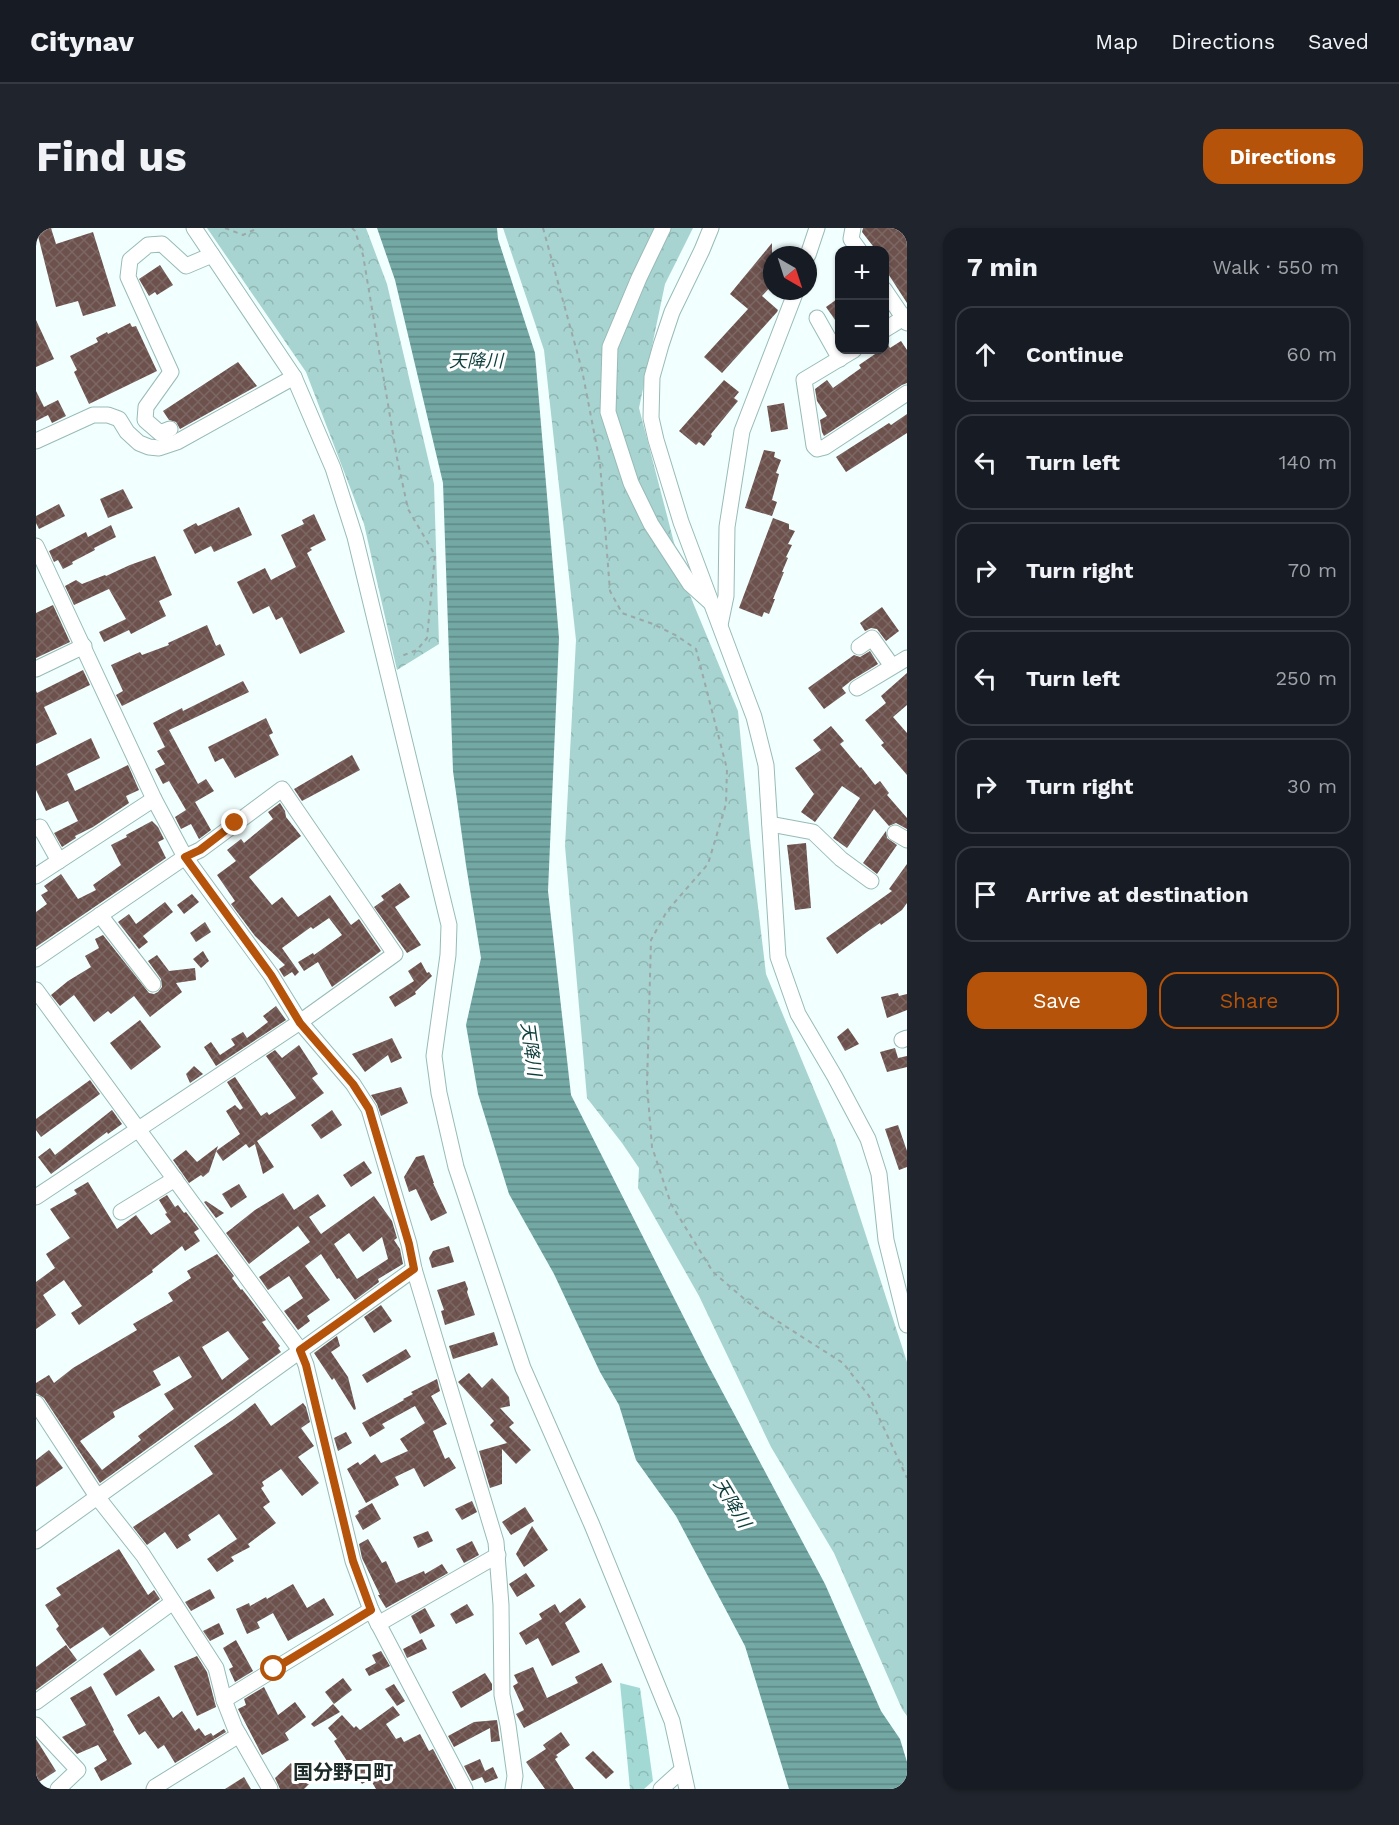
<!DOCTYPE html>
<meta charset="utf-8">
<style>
body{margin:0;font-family:"Work Sans","Noto Sans JP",sans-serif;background:#20242c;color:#f1f3f6}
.controls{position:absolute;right:18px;top:18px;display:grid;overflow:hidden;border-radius:12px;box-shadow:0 2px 4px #0004}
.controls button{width:54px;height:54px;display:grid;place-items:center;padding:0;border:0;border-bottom:2px solid #363941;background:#171b24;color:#f1f3f6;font:30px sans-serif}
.compass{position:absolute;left:727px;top:18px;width:54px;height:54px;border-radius:50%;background:#171b24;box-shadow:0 2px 4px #0004;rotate:141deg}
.stop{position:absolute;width:18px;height:18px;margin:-14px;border:4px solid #b45309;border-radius:50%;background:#fff}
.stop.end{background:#b45309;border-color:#fff;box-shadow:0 2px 6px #0008}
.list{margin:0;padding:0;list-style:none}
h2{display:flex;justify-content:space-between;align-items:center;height:78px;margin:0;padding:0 24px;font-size:26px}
h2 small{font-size:20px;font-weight:400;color:#9ea1a6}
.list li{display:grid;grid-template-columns:39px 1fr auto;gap:18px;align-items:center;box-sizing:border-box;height:96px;margin:0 12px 12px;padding:0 12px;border:2px solid #363941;border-radius:18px}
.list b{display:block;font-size:22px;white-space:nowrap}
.list em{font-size:20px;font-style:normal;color:#9ea1a6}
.actions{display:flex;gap:12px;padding:18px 24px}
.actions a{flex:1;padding:14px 0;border:2px solid #b45309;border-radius:18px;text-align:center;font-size:21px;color:#b45309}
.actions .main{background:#b45309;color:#fff}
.icon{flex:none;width:33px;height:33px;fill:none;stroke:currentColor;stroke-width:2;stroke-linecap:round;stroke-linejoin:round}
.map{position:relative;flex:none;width:871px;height:1561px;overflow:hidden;border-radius:18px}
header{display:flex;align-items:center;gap:36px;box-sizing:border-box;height:84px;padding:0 30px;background:#171b24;border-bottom:2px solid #363941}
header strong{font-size:28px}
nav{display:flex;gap:33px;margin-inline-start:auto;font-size:21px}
.intro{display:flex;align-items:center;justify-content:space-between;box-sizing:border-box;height:144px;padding:0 36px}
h1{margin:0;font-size:42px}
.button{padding:15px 27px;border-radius:18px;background:#b45309;color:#fff;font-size:21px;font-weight:700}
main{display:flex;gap:36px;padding:0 36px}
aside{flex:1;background:#171b24;border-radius:18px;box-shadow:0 2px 4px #0004}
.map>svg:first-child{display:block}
.forest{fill:url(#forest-crowns)}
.park{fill:url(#park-crowns)}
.water{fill:url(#water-rules)}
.building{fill:url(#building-cross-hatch);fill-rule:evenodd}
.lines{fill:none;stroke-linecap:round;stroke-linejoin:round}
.minor-casing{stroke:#98bbb7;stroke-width:17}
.path{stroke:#9aa8a7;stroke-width:2;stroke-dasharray:4.5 4.5;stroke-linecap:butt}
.minor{stroke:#fff;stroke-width:15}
.route{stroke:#b45309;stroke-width:8}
.labels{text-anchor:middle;stroke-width:6;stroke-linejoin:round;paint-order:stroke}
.water-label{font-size:18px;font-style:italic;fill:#0d3f3d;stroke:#fff}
.quarter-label{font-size:20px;font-weight:bold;fill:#1c2a28;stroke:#fff}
</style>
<header>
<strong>Citynav</strong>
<nav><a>Map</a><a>Directions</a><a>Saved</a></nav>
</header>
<div class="intro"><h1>Find us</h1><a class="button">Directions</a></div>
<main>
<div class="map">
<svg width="871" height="1561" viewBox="0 0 871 1561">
<defs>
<pattern id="forest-crowns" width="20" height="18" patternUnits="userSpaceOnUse" patternTransform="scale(1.5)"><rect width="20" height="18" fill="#a3d9d4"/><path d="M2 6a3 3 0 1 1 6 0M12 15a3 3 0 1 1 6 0" fill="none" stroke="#8cbab6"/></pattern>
<pattern id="park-crowns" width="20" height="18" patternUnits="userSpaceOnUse" patternTransform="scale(1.5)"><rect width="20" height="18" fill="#a7d4d0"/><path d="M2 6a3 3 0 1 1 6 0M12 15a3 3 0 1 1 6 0" fill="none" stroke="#8fb6b3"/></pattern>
<pattern id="water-rules" width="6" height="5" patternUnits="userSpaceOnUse" patternTransform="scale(1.5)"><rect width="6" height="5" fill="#73a8a4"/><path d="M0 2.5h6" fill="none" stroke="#5e8986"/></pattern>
<pattern id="building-cross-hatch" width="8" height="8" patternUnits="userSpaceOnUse" patternTransform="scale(1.5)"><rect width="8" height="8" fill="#6c514d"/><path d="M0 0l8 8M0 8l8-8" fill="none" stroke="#7c6764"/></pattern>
</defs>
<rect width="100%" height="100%" fill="#f1fffe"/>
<polygon class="forest" points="584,1455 604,1460 617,1553 608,1561 594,1561"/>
<g class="park">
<polygon points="171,0 330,0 351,56 398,256 403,416 361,442 328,296 270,144"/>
<polygon points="467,0 657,0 629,56 603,180 648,353 702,483 714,611 730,746 799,912 871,1134 871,1488 866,1481 798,1325 735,1219 663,1068 602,960 603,940 586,915 551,870 529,618 540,412 508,122"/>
</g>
<polygon class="water" points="341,0 461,0 462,11 499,125 523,410 512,663 535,867 672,1137 789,1356 845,1483 864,1511 871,1534 871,1561 753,1561 709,1418 640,1288 600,1232 583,1177 564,1144 518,1046 473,966 442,866 430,797 445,730 430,637 417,543 407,255 359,52"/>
<g class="building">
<polygon points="0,0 15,0 20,16 57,4 80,78 47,88 42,73 20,79"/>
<polygon points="827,0 871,0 871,75 849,41 849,22 840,22 826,4"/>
<polygon points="736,15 736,57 726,68 742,82 741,84 686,145 668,129 712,81 694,66"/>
<polygon points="124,37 137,57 121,67 119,64 113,68 103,51"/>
<polygon points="804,69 804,99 790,79"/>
<polygon points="0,92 18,131 0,139"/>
<polygon points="94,95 96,99 100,98 121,143 53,176 38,144 41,142 34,128 62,114 60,110 71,104 72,106"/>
<polygon points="849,112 854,120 865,113 871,122 871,155 866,157 788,208 786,204 784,192 791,188 781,173 779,161 791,152 797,160 825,140 823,137 845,122 849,122"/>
<polygon points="202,134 221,158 144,201 140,194 133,192 127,183"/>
<polygon points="688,152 703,164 698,170 702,173 675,206 676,208 668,218 663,214 660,217 643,203"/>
<polygon points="0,163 8,179 22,172 30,188 16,195 12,187 0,193"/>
<polygon points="748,175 752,201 735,204 731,178"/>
<polygon points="871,186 871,205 810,244 800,229 853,195 855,197"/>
<polygon points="728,222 739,224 738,229 745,232 740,245 743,246 736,272 741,274 736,288 709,280"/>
<polygon points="87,261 97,280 72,290 64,271"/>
<polygon points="23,276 29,288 3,301 0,295 0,288"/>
<polygon points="203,279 216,307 178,324 175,318 159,326 147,302 160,295 162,298"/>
<polygon points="278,286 290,312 274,320 276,322 271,325 309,404 264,426 246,389 240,392 233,378 217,386 201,354 229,340 235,352 260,339 245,307 268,296 266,292"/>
<polygon points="737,290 753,296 753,301 759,303 752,316 756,317 750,329 752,330 746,344 748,344 737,371 739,371 733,386 728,384 726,389 703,380"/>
<polygon points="75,297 80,309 58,320 59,322 36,334 37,336 27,341 22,332 18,334 13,323 50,304 52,309"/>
<polygon points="119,328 136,367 123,373 130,388 95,406 93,402 68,414 63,404 90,391 73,361 38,377 29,358 40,352 46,356 69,347 70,348 94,337"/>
<polygon points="17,377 34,414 0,430 0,385"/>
<polygon points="846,379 863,403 850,413 841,401 835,400 829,403 824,395"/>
<polygon points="171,397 180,418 184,416 189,427 86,478 80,467 87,463 75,437 104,424 106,427 133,417 132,415"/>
<polygon points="834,423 842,436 816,452 806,460 810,465 788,481 772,460 818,427 824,429"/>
<polygon points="47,442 54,457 8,479 21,506 0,516 0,463 1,465"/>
<polygon points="871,445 871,477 857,489 871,505 871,547 845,517 848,515 829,492 850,475 845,468"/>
<polygon points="207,453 213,464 133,502 162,556 170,551 178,563 159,574 175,602 163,611 155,596 145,601 139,589 150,582 133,553 127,556 119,541 129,536 121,523 129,519 117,495 146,480 147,483"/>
<polygon points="230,490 237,505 233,507 243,527 199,550 187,530 179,534 172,519"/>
<polygon points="795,498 808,513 804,516 824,540 825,539 839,557 844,553 853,565 851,567 871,590 871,601 860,595 853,598 838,581 811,620 797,610 824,570 806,558 779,594 765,584 778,566 759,540 785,522 777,512"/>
<polygon points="55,510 64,530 31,546 39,563 92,537 103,562 90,568 93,575 57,599 39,608 40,610 26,619 18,605 42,593 32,573 10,583 0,562 0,538"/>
<polygon points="316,527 324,542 266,573 258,561"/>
<polygon points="244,575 249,583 250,589 265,608 213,649 236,677 246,669 262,689 294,667 315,697 323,691 345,723 296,759 282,734 268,743 262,734 277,725 278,727 306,707 293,690 277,701 275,699 246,720 263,744 259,748 256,744 248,749 243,741 249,737 219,708 195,676 199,673 181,647 200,633 191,622 205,611 208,615 237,591 232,584"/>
<polygon points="116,593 122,599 128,611 122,614 130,630 0,719 0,684 11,676 5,667 12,663 8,658 25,646 42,671 60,662 57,657 85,637 75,617 91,609 90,607"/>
<polygon points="850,603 851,610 861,617 841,646 827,635"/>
<polygon points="770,615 775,680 759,682 751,617"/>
<polygon points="871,636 871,675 866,682 845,697 844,695 831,704 801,726 790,710 856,663 853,661"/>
<polygon points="364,655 374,669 359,679 385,717 371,725 338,679 348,672 345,668"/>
<polygon points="156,666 163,674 148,686 141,677"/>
<polygon points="129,674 137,684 107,708 112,714 103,721 82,694 93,686 100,696"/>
<polygon points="169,694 175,704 160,714 154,705"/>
<polygon points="67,707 113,765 118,766 122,764 126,759 125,751 112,733 121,727 133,743 159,740 160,752 140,755 146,764 114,789 98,768 75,786 72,783 58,794 38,767 24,778 15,767 32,753 55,739 49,728 63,720 59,711"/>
<polygon points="167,723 173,733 165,740 157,731"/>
<polygon points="385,734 391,745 393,744 396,748 379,764 380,766 359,779 353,769 378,753 372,743"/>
<polygon points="862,765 863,768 871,766 871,782 851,790 845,769"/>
<polygon points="240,778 250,792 180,838 168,819 175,814 184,827 199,817 195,811 207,804 211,810 232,794 227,788"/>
<polygon points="104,792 125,819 95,842 74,815"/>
<polygon points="812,800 823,816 809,823 801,809"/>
<polygon points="356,810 366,830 355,835 352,827 329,844 316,826"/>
<polygon points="263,817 282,846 276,850 288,865 221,913 238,939 227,946 219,916 213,920 210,916 187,933 180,923 204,906 190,883 199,877 204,882 207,880 191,854 199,849 225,888 231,884 233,887 260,870 230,828 239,822 246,830"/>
<polygon points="859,820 862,830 871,828 871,839 851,844 844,824"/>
<polygon points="158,838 167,846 154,855 150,846"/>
<polygon points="54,852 64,866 5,909 0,902 0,891"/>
<polygon points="365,859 372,875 345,888 341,876 335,867"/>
<polygon points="76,882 86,896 72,906 71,904 15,946 2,929 14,920 19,927"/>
<polygon points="296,882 306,897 285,911 275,897"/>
<polygon points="862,897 871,923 871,939 863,942 849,901"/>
<polygon points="182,918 173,944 167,949 165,947 153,955 137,932 150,922 161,934"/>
<polygon points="388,927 398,955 397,955 411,985 395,993 380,961 373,964 368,949 380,929"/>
<polygon points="328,933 336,945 315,959 307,947"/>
<polygon points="52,954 81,1001 100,987 115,1007 135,994 129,986 131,985 123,972 131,967 139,979 142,977 148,985 150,984 163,1001 158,1004 164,1013 149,1023 146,1018 116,1042 117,1044 43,1097 35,1085 46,1078 28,1052 7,1067 20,1087 0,1101 0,1054 19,1040 10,1026 34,1010 14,981 41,966 38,962"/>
<polygon points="203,956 211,969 195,980 186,966"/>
<path d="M247,965L258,982L282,966L290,978L273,989L285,1006L338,968L356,993L361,1010L358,1012L364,1021L367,1036L342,1051L343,1054L319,1072L303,1050L301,1051L285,1026L269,1038L294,1072L271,1088L274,1093L262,1102L248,1083L267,1070L253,1048L232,1062L223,1049L274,1014L262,998L213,1036L190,1005L219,982ZM313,1005L327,1024L346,1009L352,1031L321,1051L298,1016Z"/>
<polygon points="170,973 188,985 180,990 168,974"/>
<polygon points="413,1018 418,1034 396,1040 393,1030 397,1023"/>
<path d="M181,1026L198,1048L196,1050L205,1062L206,1061L230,1092L226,1094L244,1118L242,1120L245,1124L64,1255L8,1170L0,1165V1155L13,1147L18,1155L37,1140L101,1102L97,1096L137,1073L132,1065L155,1050L151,1043ZM192,1103L213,1131L186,1152L166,1119ZM143,1128L156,1149L128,1166L138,1181L102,1208L105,1212L66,1242L44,1213L79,1189L77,1184L125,1157L117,1143Z"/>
<polygon points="429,1053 432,1061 431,1064 439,1087 409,1097 405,1083 408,1082 401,1062"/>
<polygon points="345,1077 356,1093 338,1105 328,1089"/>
<polygon points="458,1104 462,1117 417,1131 413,1118"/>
<polygon points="301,1108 304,1118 295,1124 312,1149 320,1181 318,1182 298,1150 296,1152 278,1125"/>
<polygon points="370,1121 375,1129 331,1155 326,1147"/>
<polygon points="433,1145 446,1160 456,1150 473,1169 474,1178 464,1180 478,1195 473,1199 495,1222 480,1236 466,1221 466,1256 454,1260 443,1223 471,1215 454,1197 458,1193 422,1154"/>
<polygon points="401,1151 404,1163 395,1168 411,1196 397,1203 409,1231 413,1229 420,1240 388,1259 378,1240 359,1249 363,1257 330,1275 311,1241 322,1234 324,1237 339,1226 345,1235 372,1223 364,1211 389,1195 379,1178 346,1196 349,1200 334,1209 326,1195 368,1172 367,1171 377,1166 375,1164"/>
<polygon points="219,1175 235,1198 267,1175 270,1179 274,1194 265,1200 278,1218 262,1229 283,1255 266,1268 245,1241 226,1254 228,1258 225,1260 234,1274 227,1279 240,1295 212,1316 214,1319 195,1329 198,1333 181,1344 171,1331 201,1311 183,1286 152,1307 155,1312 141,1321 129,1304 111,1317 97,1299 177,1246 158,1218 198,1191"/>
<polygon points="310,1204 316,1215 302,1223 298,1210"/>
<polygon points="13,1222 27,1240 0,1259 0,1232"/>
<polygon points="436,1273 441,1284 426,1292 419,1281"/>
<polygon points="336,1275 345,1291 327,1302 319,1288 323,1285 322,1283"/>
<polygon points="489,1279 498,1293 475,1307 466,1294"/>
<polygon points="496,1298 512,1322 488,1339 480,1326"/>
<polygon points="392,1303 397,1313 382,1320 377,1309"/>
<polygon points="332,1311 346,1335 350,1333 360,1355 388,1343 389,1346 406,1336 412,1345 350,1380 342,1367 344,1367 326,1330 323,1316"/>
<polygon points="436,1313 443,1327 428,1335 420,1321"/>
<polygon points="83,1321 112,1367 118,1362 124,1371 74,1408 67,1399 34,1421 20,1401 23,1398 9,1377 25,1367 20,1360"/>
<polygon points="490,1345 499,1358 481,1369 473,1356"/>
<polygon points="257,1356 271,1380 288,1370 298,1387 252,1413 237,1385 221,1394 224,1400 211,1406 200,1381 213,1375 214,1378 230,1369 231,1371"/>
<polygon points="174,1361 179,1370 155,1383 149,1374"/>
<polygon points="544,1370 550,1379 529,1395 544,1424 516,1438 502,1410 490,1417 483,1405 506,1391 503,1386 519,1376 524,1385"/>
<polygon points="431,1376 438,1387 420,1396 414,1386"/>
<polygon points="389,1380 399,1398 384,1406 375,1388"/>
<polygon points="183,1395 188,1406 174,1413 167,1403"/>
<polygon points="386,1411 391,1421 371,1430 367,1421"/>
<polygon points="200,1412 217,1443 199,1454 193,1441 197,1439 187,1420"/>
<polygon points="30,1417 41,1432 0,1462 0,1439"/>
<polygon points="104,1421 119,1442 80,1468 67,1446"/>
<polygon points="345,1423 354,1438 333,1448 329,1441 340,1435 336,1427"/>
<polygon points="161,1428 171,1444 180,1479 161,1488 138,1438"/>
<polygon points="566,1435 576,1454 488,1500 480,1486 488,1482 477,1458 482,1455 478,1447 497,1439 511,1470 542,1455 539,1449"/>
<polygon points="449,1445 456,1456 456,1462 425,1480 416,1464"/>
<polygon points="307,1450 316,1462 298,1476 289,1464"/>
<polygon points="358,1456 369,1473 361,1478 349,1461"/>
<polygon points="55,1458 78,1502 77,1503 96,1536 65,1553 58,1540 71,1532 62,1517 41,1526 26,1509 50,1497 34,1470"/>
<polygon points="228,1459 242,1487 259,1474 270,1489 249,1505 253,1512 226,1527 202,1481 210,1477 208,1471"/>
<polygon points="123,1468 137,1490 146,1483 159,1503 163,1500 169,1508 175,1505 177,1508 188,1501 190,1504 139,1535 128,1517 122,1521 109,1503 103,1507 91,1487"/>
<polygon points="297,1476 304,1484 278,1499 275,1496"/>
<polygon points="357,1478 364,1487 350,1496 360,1511 365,1509 368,1514 384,1506 393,1523 397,1521 418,1561 340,1561 334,1551 326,1556 298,1513 301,1511 292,1500 306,1487 318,1500 320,1498 324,1502"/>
<polygon points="461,1492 464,1513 455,1514 454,1500 418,1519 412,1508 438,1494"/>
<polygon points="525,1504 534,1517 520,1527 522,1529 519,1531 538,1561 509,1561 490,1534 510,1521 507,1517"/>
<polygon points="0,1511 20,1543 0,1556"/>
<polygon points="557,1523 578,1544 570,1551 549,1530"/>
<polygon points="444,1531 449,1543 457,1539 462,1550 449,1555 446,1549 436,1553 428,1538"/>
<polygon points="255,1535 274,1555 268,1561 244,1561 239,1550"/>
<polygon points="208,1549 215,1561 189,1561"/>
</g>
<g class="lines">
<g class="minor-casing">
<g id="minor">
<polyline points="158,0 258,149 297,240 319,309 413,697 412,727 398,828 403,865 420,939 487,1140 556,1297 636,1493 651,1561"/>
<polyline points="627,0 603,50 574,119 572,184 595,255 615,296 654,356 674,374"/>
<polyline points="675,0 666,22 636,84 625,117 616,149 615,190 620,212 645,294 718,489 730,537 742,729 762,786 799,849 832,911 843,946 850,1012 871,1097"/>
<polyline points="817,0 815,11 823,22"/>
<polyline points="772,27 781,0"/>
<polyline points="848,61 871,95"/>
<polyline points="781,90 804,131"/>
<polyline points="848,102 871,88"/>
<polyline points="818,122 768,152 778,218 781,221 789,219 871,165"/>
<polyline points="134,201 124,205 109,192 110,179 135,144 92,49 94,32 112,17 126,16 150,38 176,27"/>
<polyline points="0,213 57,187 72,187 83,191 91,204 103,215 113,219 123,220 141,214 258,149"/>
<polyline points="0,318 118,571 149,629 235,747 264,794 317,856 333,881 373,1016 378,1041 460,1314 465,1377 466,1467 472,1497 479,1548 477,1561"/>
<polyline points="684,397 690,368 691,299 706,203 760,63"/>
<polyline points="823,419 836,410 856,438"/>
<polyline points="0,441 48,418"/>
<polyline points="821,460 871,430"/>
<polyline points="734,596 777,604 805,631 835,653"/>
<polyline points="0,601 4,599 23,633"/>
<polyline points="859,605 871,612"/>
<polyline points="0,648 118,571"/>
<polyline points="64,687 117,756"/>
<polyline points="0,731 149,629 164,622 246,561 359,726 264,794 0,969"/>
<polyline points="0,762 264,1122 270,1137 317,1333 335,1382 429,1561"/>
<polyline points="866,812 871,810"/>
<polyline points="85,984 139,951"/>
<polyline points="0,1175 62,1270 107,1327 180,1440 188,1472 199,1500 234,1561"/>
<polyline points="0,1313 378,1041"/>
<polyline points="342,1396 462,1327"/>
<polyline points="188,1472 335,1382"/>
<polyline points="0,1474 137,1374"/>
<polyline points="0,1497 42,1542 22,1561"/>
<polyline points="118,1561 119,1559 203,1507"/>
<polyline points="625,1561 646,1542"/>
</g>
</g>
<g class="path">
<polyline points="189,0 207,7 222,0"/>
<polyline points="316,0 319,3 327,27 361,230 372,281 399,327 391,410 381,422 363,429"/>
<polyline points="507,0 546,142 564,235 574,363 586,385 617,396 641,408 660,421 691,541 690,576 672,636 631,683 615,712 611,857 616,919 635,976 677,1044 713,1075 807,1135 833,1168 871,1250"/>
</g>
<use href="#minor" class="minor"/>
</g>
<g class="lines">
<polyline class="route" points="199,595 164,622 149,629 235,747 264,795 317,856 333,881 373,1016 378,1041 264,1122 270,1137 317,1333 335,1382 238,1441"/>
</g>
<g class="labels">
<g class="water-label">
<text x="440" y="139">天降川</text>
<text transform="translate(495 821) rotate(82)" y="6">天降川</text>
<text transform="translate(696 1275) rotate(59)" y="6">天降川</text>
</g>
<g class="quarter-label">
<text x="307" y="1551">国分野口町</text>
</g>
</g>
</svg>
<div class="controls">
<button>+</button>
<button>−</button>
</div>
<svg class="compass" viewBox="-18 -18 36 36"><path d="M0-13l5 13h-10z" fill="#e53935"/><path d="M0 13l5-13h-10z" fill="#9ea1a6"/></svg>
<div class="stop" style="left:238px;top:1441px"></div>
<div class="stop end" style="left:199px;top:595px"></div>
</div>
<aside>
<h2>7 min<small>Walk · 550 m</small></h2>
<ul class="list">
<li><svg class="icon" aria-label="ahead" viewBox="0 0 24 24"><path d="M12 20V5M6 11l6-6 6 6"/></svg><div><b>Continue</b></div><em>60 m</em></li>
<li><svg class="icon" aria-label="left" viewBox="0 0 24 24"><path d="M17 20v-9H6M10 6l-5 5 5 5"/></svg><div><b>Turn left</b></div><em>140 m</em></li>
<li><svg class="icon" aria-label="right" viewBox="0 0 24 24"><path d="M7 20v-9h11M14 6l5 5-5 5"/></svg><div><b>Turn right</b></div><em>70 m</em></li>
<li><svg class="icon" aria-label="left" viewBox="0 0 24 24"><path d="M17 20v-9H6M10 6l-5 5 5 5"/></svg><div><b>Turn left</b></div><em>250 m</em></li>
<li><svg class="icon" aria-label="right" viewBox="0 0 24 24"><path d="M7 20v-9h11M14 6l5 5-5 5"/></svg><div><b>Turn right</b></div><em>30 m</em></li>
<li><svg class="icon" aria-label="arrive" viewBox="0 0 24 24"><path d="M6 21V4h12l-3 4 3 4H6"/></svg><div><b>Arrive at destination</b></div></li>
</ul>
<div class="actions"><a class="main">Save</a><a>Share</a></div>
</aside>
</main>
